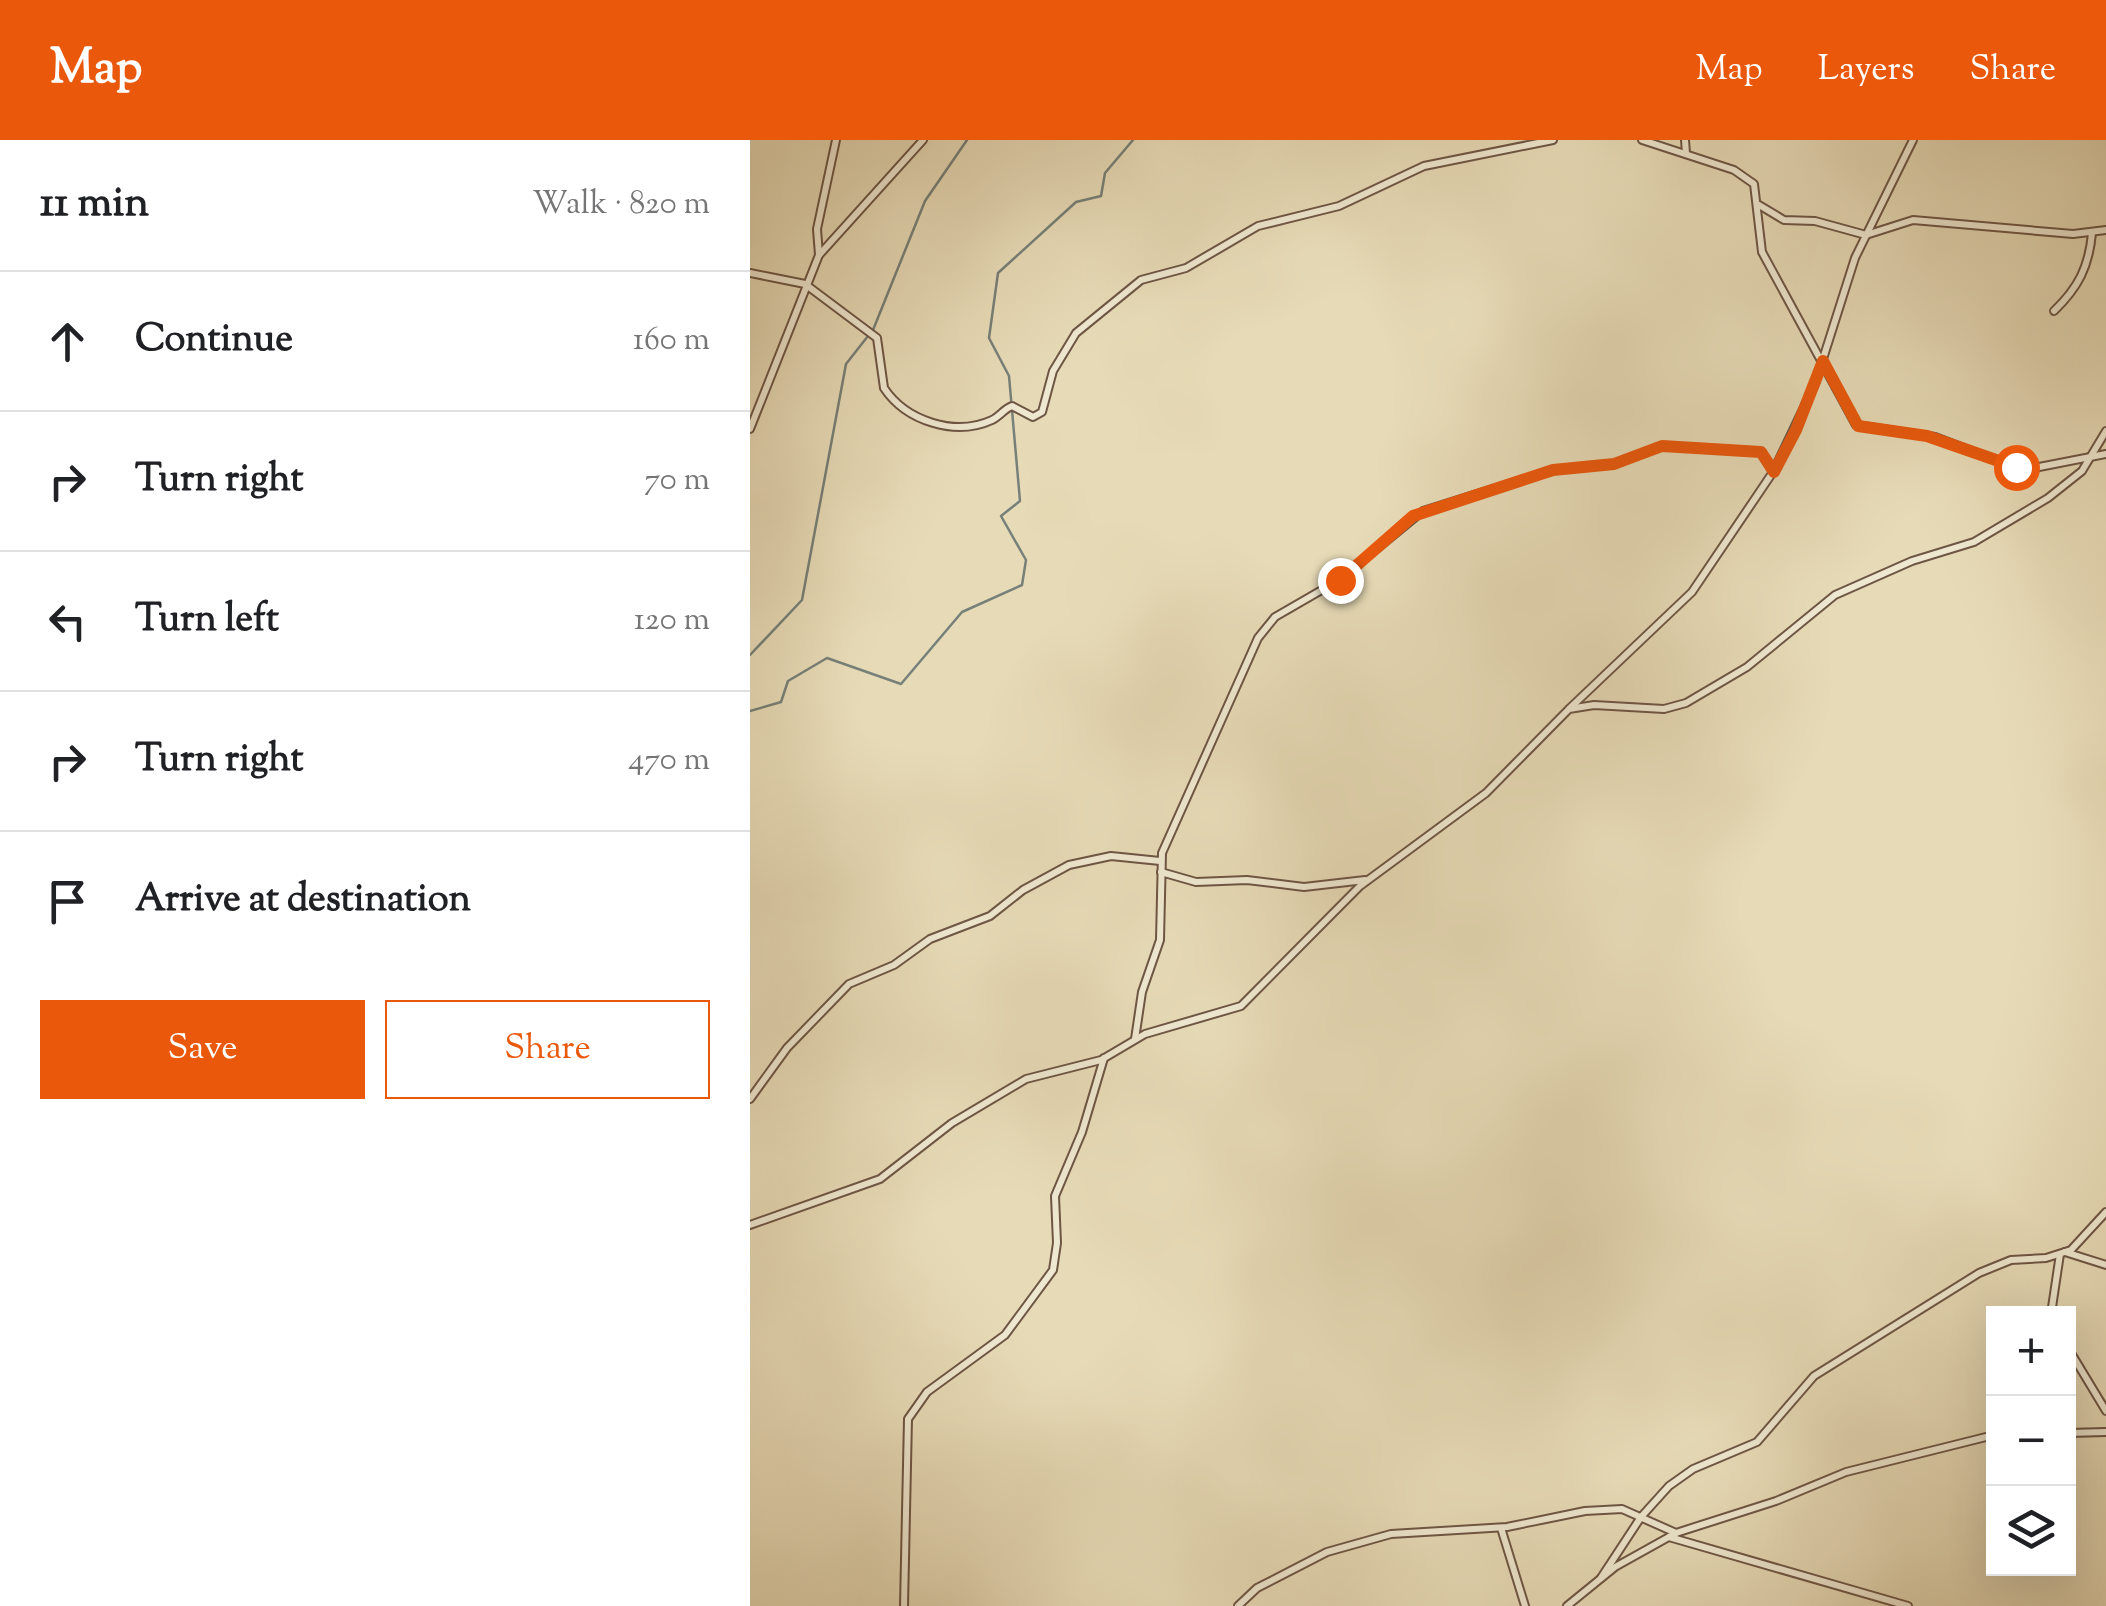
<!DOCTYPE html>
<meta charset="utf-8">
<style>
body{margin:0;font-family:"Sorts Mill Goudy",serif;background:#f6f6f6;color:#202124}
.controls{position:absolute;right:30px;bottom:30px;display:grid;overflow:hidden;border-radius:0px;box-shadow:0 10px 40px #0002}
.controls button{width:90px;height:90px;display:grid;place-items:center;padding:0;border:0;border-bottom:2px solid #e0e0e0;background:#fff;color:#202124;font:50px sans-serif}
.stop{position:absolute;width:30px;height:30px;margin:-22px;border:8px solid #ea580c;border-radius:50%;background:#fff}
.stop.end{background:#ea580c;border-color:#fff;box-shadow:0 2px 10px #0008}
.list{margin:0;padding:0;list-style:none}
h2{display:flex;justify-content:space-between;align-items:center;height:130px;margin:0;padding:0 40px;font-size:42px}
h2 small{font-size:32px;font-weight:400;color:#757577}
.list li{display:grid;grid-template-columns:65px 1fr auto;gap:30px;align-items:center;box-sizing:border-box;height:140px;padding:0 40px;border-top:2px solid #e0e0e0}
.list b{display:block;font-size:38px;white-space:nowrap}
.list em{font-size:32px;font-style:normal;color:#757577}
.actions{display:flex;gap:20px;padding:30px 40px}
.actions a{flex:1;padding:22px 0;border:2px solid #ea580c;border-radius:0px;text-align:center;font-size:35px;color:#ea580c}
.actions .main{background:#ea580c;color:#fff}
.icon{flex:none;width:55px;height:55px;fill:none;stroke:currentColor;stroke-width:2;stroke-linecap:round;stroke-linejoin:round}
.map{position:relative;flex:none;width:1356px;height:1466px;overflow:hidden}
header{display:flex;align-items:center;gap:60px;box-sizing:border-box;height:140px;padding:0 50px;background:#ea580c;color:#fff}
header strong{font-size:48px}
nav{display:flex;gap:55px;margin-inline-start:auto;font-size:35px}
main{display:flex}
aside{flex:1;background:#fff}
.map>svg:first-child{display:block}
.lines{fill:none;stroke-linecap:round;stroke-linejoin:round}
.stream{stroke:#778079;stroke-width:2.5}
.minor-casing{stroke:#6e5645;stroke-width:10}
.minor{stroke:#efe8d0;stroke-width:6}
.route{stroke:#ea580c;stroke-width:12}
</style>
<header>
<strong>Map</strong>
<nav><a>Map</a><a>Layers</a><a>Share</a></nav>
</header>
<main>
<aside>
<h2>11 min<small>Walk · 820 m</small></h2>
<ul class="list">
<li><svg class="icon" aria-label="ahead" viewBox="0 0 24 24"><path d="M12 20V5M6 11l6-6 6 6"/></svg><div><b>Continue</b></div><em>160 m</em></li>
<li><svg class="icon" aria-label="right" viewBox="0 0 24 24"><path d="M7 20v-9h11M14 6l5 5-5 5"/></svg><div><b>Turn right</b></div><em>70 m</em></li>
<li><svg class="icon" aria-label="left" viewBox="0 0 24 24"><path d="M17 20v-9H6M10 6l-5 5 5 5"/></svg><div><b>Turn left</b></div><em>120 m</em></li>
<li><svg class="icon" aria-label="right" viewBox="0 0 24 24"><path d="M7 20v-9h11M14 6l5 5-5 5"/></svg><div><b>Turn right</b></div><em>470 m</em></li>
<li><svg class="icon" aria-label="arrive" viewBox="0 0 24 24"><path d="M6 21V4h12l-3 4 3 4H6"/></svg><div><b>Arrive at destination</b></div></li>
</ul>
<div class="actions"><a class="main">Save</a><a>Share</a></div>
</aside>
<div class="map">
<svg width="1356" height="1466" viewBox="0 0 1356 1466">
<rect width="100%" height="100%" fill="#e7dbb7"/>
<filter id="stains"><feTurbulence type="fractalNoise" baseFrequency=".002" numOctaves="4"/><feColorMatrix values="0 0 0 0 .2 0 0 0 0 .09 0 0 0 0 .02 0 0 0 .5 -.17"/></filter>
<radialGradient id="worn" r=".72"><stop offset=".6" stop-color="#630" stop-opacity="0"/><stop offset="1" stop-color="#630" stop-opacity=".3"/></radialGradient>
<g class="lines">
<g class="stream">
<polyline points="123,190 175,61 217,0"/>
<polyline points="0,515 52,460 96,224 118,196"/>
<polyline points="0,571 31,562 38,541 77,518 151,544 212,472 272,445 276,420 251,376 270,361 259,236 239,198 248,133 326,62 351,56 355,33 383,0"/>
</g>
<g class="minor-casing">
<g id="minor">
<polyline points="892,0 984,30 1004,44 1012,112 1106,285 1185,297 1261,326 1284,328 1356,314"/>
<polyline points="935,0 936,13"/>
<polyline points="1009,65 1034,80 1065,81 1116,95 1163,80 1323,94 1356,90"/>
<polyline points="70,114 173,0"/>
<path d="M0,133L55,144L127,198L134,248C156,281 205,297 242,280C250,276 254,269 262,266L283,277L292,272L303,231L326,193L391,140L436,128L508,86L589,66L674,26L803,0"/>
<path d="M1304,171C1328,148 1339,127 1342,93"/>
<polyline points="0,289 69,115 67,89 86,0"/>
<polyline points="820,568 942,452 1023,332 1065,244 1105,118 1163,0"/>
<polyline points="411,732 446,742 497,740 554,747 615,740"/>
<polyline points="385,899 392,852 410,800 412,713 508,498 525,477 589,440 673,371 803,330 865,324 911,306 1011,312 1023,332"/>
<polyline points="0,959 37,908 99,844 144,825 180,799 240,776 273,750 319,725 361,716 410,721"/>
<polyline points="0,1085 130,1039 202,983 276,939 351,920 395,894 491,866 610,746 736,653 819,569 844,565 914,569 936,563 997,527 1085,455 1162,421 1224,402 1298,358 1332,331 1356,291"/>
<polyline points="1315,1112 1356,1125"/>
<polyline points="1301,1174 1310,1114"/>
<polyline points="1318,1208 1356,1271"/>
<polyline points="1318,1293 1356,1292"/>
<polyline points="751,1388 775,1466"/>
<polyline points="919,1397 1158,1466"/>
<polyline points="851,1438 891,1377 919,1346 943,1329 1007,1302 1064,1236 1229,1133 1261,1120 1296,1118 1321,1110 1356,1072"/>
<polyline points="154,1466 158,1279 177,1252 255,1195 303,1130 307,1103 305,1056 332,992 354,918"/>
<polyline points="488,1466 507,1448 577,1412 641,1394 757,1387 835,1371 872,1369 926,1393"/>
<polyline points="817,1466 865,1427 926,1393 1026,1361 1096,1332 1244,1295"/>
</g>
</g>
<use href="#minor" class="minor"/>
</g>
<g class="lines">
<polyline class="route" points="590,440 663,376 803,330 864,324 912,306 1011,312 1024,332 1046,290 1073,221 1108,286 1177,296 1266,327"/>
</g>
<rect width="100%" height="100%" filter="url(#stains)"/>
<rect width="100%" height="100%" fill="url(#worn)"/>
</svg>
<div class="controls">
<button>+</button>
<button>−</button>
<button><svg class="icon" aria-label="layers" viewBox="0 0 24 24"><path d="M12 4l9 5-9 5-9-5zM3 14l9 5 9-5"/></svg></button>
</div>
<div class="stop" style="left:1266px;top:327px"></div>
<div class="stop end" style="left:590px;top:440px"></div>
</div>
</main>
